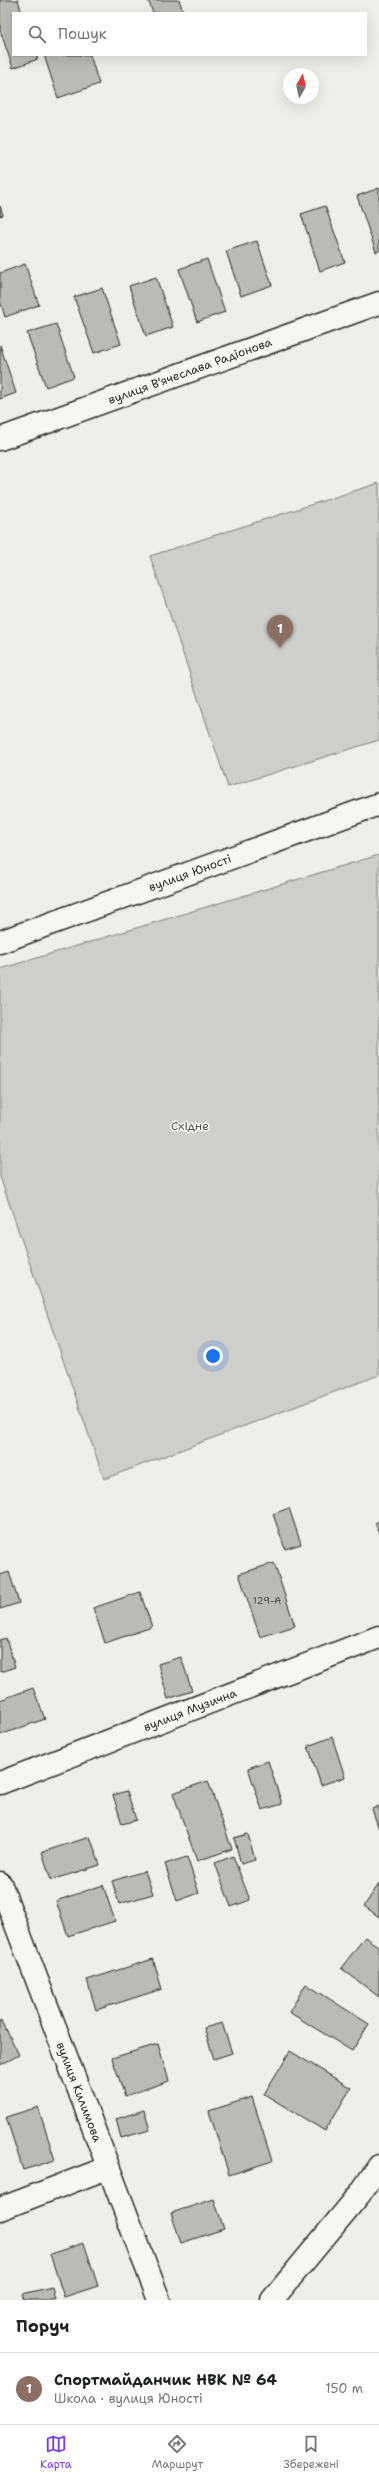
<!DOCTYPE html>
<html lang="uk">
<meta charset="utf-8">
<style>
body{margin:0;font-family:"Shantell Sans",sans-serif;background:#f2f2f2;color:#202124}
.compass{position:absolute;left:283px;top:68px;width:36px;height:36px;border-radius:50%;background:#fff;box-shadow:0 4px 16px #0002;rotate:8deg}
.you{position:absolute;left:213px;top:1356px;width:14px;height:14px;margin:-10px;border:3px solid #fff;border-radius:50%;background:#1a73e8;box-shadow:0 0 0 6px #1a73e833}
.badge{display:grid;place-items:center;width:26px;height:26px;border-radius:50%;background:#7c3aed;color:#fff;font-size:13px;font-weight:700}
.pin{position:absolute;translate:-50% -33px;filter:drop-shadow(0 1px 2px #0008)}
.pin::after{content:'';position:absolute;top:21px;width:14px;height:12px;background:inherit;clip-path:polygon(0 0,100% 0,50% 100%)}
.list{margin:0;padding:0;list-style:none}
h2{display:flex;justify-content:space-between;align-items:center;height:52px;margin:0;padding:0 16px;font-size:17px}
h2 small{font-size:13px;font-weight:400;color:#757577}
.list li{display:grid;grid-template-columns:26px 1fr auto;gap:12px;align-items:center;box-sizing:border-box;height:72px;padding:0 16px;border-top:1px solid #e0e0e0}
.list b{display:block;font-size:15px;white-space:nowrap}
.list p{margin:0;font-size:13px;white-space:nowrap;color:#757577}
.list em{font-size:13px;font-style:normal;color:#757577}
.icon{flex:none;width:22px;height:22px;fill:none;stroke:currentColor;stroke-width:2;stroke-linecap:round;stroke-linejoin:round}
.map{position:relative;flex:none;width:379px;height:2300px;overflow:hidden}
.search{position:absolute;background:#fff;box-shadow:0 4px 16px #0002;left:12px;right:12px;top:12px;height:44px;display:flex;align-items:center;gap:10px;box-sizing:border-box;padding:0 14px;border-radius:0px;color:#757577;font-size:15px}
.sheet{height:124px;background:#fff}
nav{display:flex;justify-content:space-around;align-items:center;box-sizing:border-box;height:56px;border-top:1px solid #e0e0e0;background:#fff;font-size:11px;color:#757577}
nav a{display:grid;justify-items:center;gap:2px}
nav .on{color:#7c3aed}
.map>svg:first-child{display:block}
.green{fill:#cececa;stroke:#7c7c7a}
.building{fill:#babab7;stroke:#2b2b2b}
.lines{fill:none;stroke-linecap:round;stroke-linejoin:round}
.minor-casing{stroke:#2b2b2b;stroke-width:25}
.minor{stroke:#f6f6f2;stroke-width:22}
.labels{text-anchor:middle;stroke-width:3;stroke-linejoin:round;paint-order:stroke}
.number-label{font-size:10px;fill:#4f4f4e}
.street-label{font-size:12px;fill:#2b2b2b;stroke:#f6f6f2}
.park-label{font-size:12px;fill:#545453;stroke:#f6f6f2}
</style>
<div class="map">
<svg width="379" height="2300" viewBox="0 0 379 2300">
<rect width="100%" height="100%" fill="#eeeeea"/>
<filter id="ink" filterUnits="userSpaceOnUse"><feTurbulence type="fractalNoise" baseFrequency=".025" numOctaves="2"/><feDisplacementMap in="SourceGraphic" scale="8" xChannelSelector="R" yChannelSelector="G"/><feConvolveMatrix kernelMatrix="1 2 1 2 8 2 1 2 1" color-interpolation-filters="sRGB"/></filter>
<g filter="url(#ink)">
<g class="green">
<polygon points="379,483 379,740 228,787 150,556"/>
<polygon points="379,855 379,1375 104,1479 0,1177 0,969"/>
</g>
<g class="building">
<polygon points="0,0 18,0 22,13 13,13 13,55 36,55 38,59 13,68 0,30"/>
<polygon points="148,0 179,0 184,13 153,13"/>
<polygon points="44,55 90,55 99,84 58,98"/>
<polygon points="379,188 379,251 376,252 357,196"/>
<polygon points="0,206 3,215 0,216"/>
<polygon points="325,206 345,262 320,271 301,214"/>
<polygon points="257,241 272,285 241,296 226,251"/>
<polygon points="207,259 225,312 197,322 179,269"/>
<polygon points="25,264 39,305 5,317 0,301 0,273"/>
<polygon points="156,277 173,327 146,336 129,286"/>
<polygon points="102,288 121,344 94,353 74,297"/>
<polygon points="56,324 74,377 46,387 27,333"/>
<polygon points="0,345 16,393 0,399"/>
<polygon points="289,1508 301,1544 285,1549 273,1514"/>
<polygon points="379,1521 379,1533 375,1523"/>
<polygon points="274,1563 295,1626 260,1637 239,1574"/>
<polygon points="9,1572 19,1603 0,1609 0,1575"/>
<polygon points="140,1592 152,1627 105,1643 93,1608"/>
<polygon points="6,1638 15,1667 0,1672 0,1640"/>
<polygon points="181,1657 192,1691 168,1699 158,1664"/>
<polygon points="33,1688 45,1719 0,1735 0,1700"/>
<polygon points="332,1737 345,1777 321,1785 308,1746"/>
<polygon points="268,1761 282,1804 262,1810 248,1768"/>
<polygon points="208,1781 232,1849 197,1861 173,1793"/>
<polygon points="127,1791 136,1820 122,1824 113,1795"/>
<polygon points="379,1806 379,1829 372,1809"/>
<polygon points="248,1834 255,1860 241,1864 234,1838"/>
<polygon points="90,1837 100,1865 51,1880 42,1852"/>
<polygon points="233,1856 250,1900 231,1907 215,1863"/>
<polygon points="187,1857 199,1893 177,1901 165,1864"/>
<polygon points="145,1871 153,1894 119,1904 112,1881"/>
<polygon points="379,1884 379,1917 364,1906"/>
<polygon points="103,1885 115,1921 68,1936 56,1901"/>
<polygon points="365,1937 379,1947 379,1997 341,1968"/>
<polygon points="153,1959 162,1989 96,2010 87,1980"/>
<polygon points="306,1984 369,2024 352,2051 289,2012"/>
<polygon points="2,2021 19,2055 0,2065 0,2022"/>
<polygon points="222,2023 232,2053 214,2059 204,2028"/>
<polygon points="158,2044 169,2081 125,2096 112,2058"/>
<polygon points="290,2051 351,2088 325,2131 264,2094"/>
<polygon points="252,2097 272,2161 229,2175 209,2111"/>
<polygon points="38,2107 55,2160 23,2170 6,2117"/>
<polygon points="144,2110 150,2130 121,2138 116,2119"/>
<polygon points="214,2199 224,2229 181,2243 171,2213"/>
<polygon points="84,2243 98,2286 64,2297 50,2254"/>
<polygon points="52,2287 55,2300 24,2300 22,2294"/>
</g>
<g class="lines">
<g class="minor-casing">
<g id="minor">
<polyline points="0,439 379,303"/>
<polyline points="0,942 379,804"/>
<polyline points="0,1783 379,1637"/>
<polyline points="0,1883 159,2300"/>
<polyline points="0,2209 107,2168"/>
<polyline points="272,2300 359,2195 379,2166"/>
</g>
</g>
<use href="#minor" class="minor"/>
</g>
</g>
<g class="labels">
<g class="number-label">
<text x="267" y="1604">129-А</text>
</g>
<g class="street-label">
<text transform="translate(190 371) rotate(-20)" y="4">вулиця В'ячеслава Радіонова</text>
<text transform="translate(190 873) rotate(-20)" y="4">вулиця Юності</text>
<text transform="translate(190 1710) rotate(-21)" y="4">вулиця Музична</text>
<text transform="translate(79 2092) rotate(69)" y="4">вулиця Килимова</text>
</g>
<g class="park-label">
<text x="190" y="1130">Східне</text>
</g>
</g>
</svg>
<svg class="compass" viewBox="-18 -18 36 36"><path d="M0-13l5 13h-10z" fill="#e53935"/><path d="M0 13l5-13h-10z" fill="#757577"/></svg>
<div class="you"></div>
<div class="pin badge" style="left:280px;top:648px;background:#8d6e63">1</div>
<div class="search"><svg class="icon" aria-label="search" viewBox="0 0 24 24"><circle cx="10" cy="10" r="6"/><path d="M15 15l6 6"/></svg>Пошук</div>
</div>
<section class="sheet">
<h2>Поруч<small></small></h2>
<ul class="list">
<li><span class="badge" style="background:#8d6e63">1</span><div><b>Спортмайданчик НВК № 64</b><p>Школа · вулиця Юності</p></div><em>150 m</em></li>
</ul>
</section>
<nav>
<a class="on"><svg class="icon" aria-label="map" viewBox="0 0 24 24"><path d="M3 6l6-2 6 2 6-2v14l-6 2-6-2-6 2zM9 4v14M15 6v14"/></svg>Карта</a>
<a><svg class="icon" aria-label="directions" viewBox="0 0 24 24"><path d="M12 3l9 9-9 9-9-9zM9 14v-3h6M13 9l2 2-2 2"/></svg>Маршрут</a>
<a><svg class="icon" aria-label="saved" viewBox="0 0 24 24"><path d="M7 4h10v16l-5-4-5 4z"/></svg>Збережені</a>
</nav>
